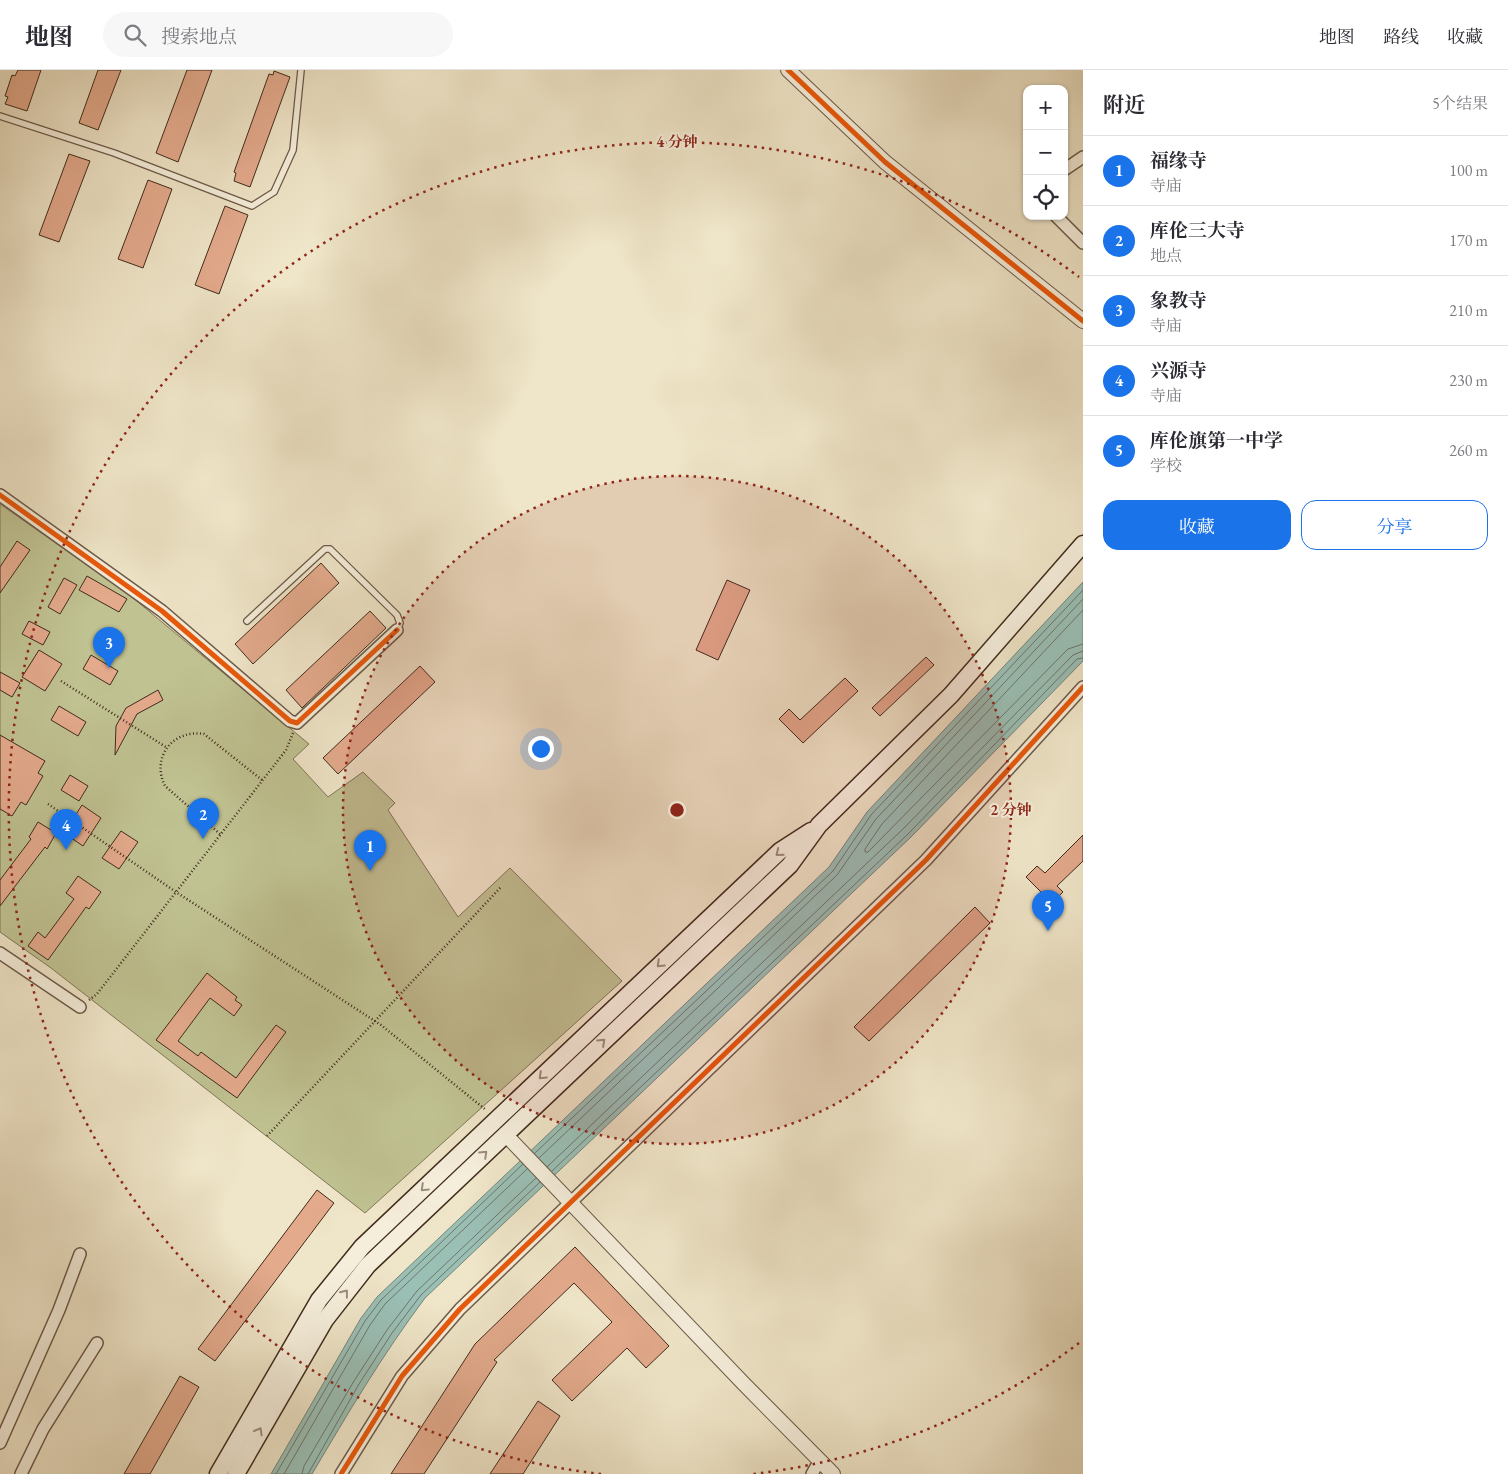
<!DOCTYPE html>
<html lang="zh">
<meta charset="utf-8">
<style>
body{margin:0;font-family:"EB Garamond","Noto Serif SC",serif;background:#f7f7f7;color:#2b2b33}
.controls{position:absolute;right:15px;top:15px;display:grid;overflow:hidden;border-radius:10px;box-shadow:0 1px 4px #0004}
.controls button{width:45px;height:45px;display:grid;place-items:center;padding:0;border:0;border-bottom:1px solid #e1e1e2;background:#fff;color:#2b2b33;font:25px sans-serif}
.you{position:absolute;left:540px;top:678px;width:18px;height:18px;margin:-12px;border:4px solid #fff;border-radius:50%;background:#1a73e8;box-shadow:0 0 0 8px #1a73e833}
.badge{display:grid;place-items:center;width:32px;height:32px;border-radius:50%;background:#1a73e8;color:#fff;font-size:16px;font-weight:700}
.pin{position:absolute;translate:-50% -41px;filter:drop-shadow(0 1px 2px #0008)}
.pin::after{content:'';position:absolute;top:26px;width:18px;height:15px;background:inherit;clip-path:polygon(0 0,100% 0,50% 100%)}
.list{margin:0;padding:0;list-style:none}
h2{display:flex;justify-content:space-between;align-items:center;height:65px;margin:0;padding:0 20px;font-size:21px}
h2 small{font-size:16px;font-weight:400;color:#7c7c81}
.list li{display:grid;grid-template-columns:32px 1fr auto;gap:15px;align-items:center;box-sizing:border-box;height:70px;padding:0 20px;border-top:1px solid #e1e1e2}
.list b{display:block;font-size:19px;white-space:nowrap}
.list p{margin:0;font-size:16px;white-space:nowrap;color:#7c7c81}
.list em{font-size:16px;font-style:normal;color:#7c7c81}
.actions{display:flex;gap:10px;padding:15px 20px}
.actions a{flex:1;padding:11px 0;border:1px solid #1a73e8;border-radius:15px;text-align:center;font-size:18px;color:#1a73e8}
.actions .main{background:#1a73e8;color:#fff}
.icon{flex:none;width:28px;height:28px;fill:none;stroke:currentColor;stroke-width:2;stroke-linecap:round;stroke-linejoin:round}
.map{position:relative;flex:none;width:1083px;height:1404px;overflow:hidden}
header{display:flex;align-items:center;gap:30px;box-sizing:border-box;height:70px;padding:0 25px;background:#fff;border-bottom:1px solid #e1e1e2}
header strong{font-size:24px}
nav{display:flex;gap:28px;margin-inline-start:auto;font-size:18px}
.search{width:350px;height:45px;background:#f7f7f7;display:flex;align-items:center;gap:12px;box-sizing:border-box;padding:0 18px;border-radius:28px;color:#7c7c81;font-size:19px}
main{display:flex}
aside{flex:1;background:#fff}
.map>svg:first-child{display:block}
.green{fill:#c0c292;stroke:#807658}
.water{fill:#9abfb5;stroke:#768478}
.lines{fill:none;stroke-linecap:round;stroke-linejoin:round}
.shore{stroke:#6e7569;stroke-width:1}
.building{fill:#e3aa8c;stroke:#412b1d}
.service-casing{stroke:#6c5a48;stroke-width:8}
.minor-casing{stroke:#6c5a48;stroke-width:14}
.tertiary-casing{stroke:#6c5a48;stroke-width:16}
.secondary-casing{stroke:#412b1d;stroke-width:19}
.path{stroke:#412b1d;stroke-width:2.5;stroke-dasharray:1 2.5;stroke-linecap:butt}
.service{stroke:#f5eedb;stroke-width:5.5}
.minor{stroke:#f5eedb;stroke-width:11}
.tertiary{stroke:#f5eedb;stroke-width:14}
.secondary{stroke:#f5eedb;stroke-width:16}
.cycleway-casing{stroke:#f5eedb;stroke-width:8}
.cycleway{stroke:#e8590c;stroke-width:5}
.oneway{stroke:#9b8c7c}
.ring{fill:none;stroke:#8f2418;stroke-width:2.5;stroke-dasharray:2.5 5}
.centre{fill:#8f2418;stroke:#f5eedb;stroke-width:2.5}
.ring-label{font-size:15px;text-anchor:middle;font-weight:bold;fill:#8f2418;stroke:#f5eedb;stroke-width:4;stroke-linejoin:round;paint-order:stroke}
</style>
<header>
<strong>地图</strong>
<div class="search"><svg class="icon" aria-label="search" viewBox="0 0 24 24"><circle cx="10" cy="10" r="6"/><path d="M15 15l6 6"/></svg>搜索地点</div>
<nav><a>地图</a><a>路线</a><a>收藏</a></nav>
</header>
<main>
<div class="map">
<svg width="1083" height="1404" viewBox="0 0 1083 1404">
<rect width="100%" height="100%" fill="#efe5c8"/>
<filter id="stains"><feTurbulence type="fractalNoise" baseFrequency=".004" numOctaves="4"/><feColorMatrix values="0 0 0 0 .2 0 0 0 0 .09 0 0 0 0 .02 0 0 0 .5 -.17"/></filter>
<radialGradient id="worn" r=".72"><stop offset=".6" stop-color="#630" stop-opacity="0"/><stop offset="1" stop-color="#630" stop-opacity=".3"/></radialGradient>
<polygon class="green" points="0,434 127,523 309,674 293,689 328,727 363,702 395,733 388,740 458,847 510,798 622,911 365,1143 51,898 0,862"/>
<path class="water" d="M1083,512V591L911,767L425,1228C383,1284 348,1343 312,1404H271L361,1248L377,1227L829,797L867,742Z"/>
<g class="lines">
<g class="shore">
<polyline points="1083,540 882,754 865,779 865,782 868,782 1068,579 1083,574"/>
<polyline points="535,1083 833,801 871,745 1083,520"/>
<polyline points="539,1088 837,805 876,749 1083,529"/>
<polyline points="547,1097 903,759 1073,585 1083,581"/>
<polyline points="552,1101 908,764 1077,589 1083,588"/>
<polyline points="276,1404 365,1251 381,1230 523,1094"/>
<polyline points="284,1404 370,1255 385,1234 527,1099"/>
<polyline points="302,1404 304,1396 354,1311 387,1260 417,1221 536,1108"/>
<polyline points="308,1404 359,1314 392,1263 421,1225 540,1112"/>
</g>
</g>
<g class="building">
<polygon points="18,0 41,0 27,41 5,34 8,27 5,26 12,5 15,6"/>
<polygon points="98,0 121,0 98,60 79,53"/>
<polygon points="187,0 212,0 178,92 156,83"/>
<polygon points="274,1 290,7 250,117 234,111 236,103 234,102 269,4 273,5"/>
<polygon points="69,84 90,91 59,172 39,165"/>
<polygon points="148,110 172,119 143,198 118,189"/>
<polygon points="225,136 248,145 219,224 195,215"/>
<polygon points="17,471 30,480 0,523 0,497"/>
<polygon points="321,493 339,513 253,594 235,574"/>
<polygon points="87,506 127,529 119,542 79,520"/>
<polygon points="64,508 77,515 60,544 48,537"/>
<polygon points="727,510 750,520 718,590 696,580"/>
<polygon points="370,541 386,558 302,638 286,620"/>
<polygon points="29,551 50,562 43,575 22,564"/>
<polygon points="39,580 62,594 45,621 22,607"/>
<polygon points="91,585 118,601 110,615 83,599"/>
<polygon points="926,587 934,595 880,646 872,638"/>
<polygon points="420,596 435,612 338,704 323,688"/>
<polygon points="0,602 20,613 12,627 0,620"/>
<polygon points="845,608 858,621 803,673 779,649 789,639 800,650"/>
<polygon points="158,620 163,630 137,644 115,685 116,656 126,638"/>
<polygon points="59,636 86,652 78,666 51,650"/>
<polygon points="0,665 45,691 38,703 43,706 26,735 21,732 12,746 0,739"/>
<polygon points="70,705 88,716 79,731 61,720"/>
<polygon points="82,735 101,748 83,776 64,763"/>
<polygon points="38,752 56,763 47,779 45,777 0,836 0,810 31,769 29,767"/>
<polygon points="121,761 138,772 119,799 102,788"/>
<polygon points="1083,765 1083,791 1057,816 1063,822 1052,833 1026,807 1037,796 1045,803"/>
<polygon points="78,806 101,822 89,839 86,837 48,890 28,876 38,862 45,868 74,829 66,823"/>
<polygon points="975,837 990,853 869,971 854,957"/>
<polygon points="207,903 237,927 235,930 242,935 234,946 210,928 178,971 198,986 201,982 236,1008 276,955 286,962 237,1028 156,970"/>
<polygon points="317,1120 334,1133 215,1291 198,1279"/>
<polygon points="575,1177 669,1276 646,1298 627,1278 572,1331 552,1310 612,1252 574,1213 494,1290 497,1292 424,1404 391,1404 475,1274"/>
<polygon points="180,1306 199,1317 150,1404 124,1404"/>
<polygon points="538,1331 560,1346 523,1404 490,1404"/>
</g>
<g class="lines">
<g class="service-casing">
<g id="service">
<polyline points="0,46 114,83 252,136 274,122 293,80 301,0"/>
<polyline points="247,551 325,479 330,479 397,545 400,553 397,560"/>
</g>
</g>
<g class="minor-casing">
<g id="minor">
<polyline points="1064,100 1083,87"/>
<polyline points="1056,146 1083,173"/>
<polyline points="0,425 162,541 290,651 297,653 397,560"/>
<polyline points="0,883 80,937"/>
<polyline points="0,1373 59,1240 80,1184"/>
<polyline points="21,1404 43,1359 97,1273"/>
<polyline points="341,1404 402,1306 460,1239 926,790 1083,617"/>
<polyline points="812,1404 820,1390"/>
</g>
</g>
<g class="tertiary-casing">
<g id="tertiary">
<polyline points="788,0 885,92 1083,251"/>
<polyline points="505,1064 744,1314 833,1404"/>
</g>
</g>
<g class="secondary-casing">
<g id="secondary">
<polyline points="218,1404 319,1230 362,1177 780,781 811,761"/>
<polyline points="236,1404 325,1250 368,1195 790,795 819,755 951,625 1083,474"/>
</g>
</g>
<g class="path">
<polyline points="61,611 166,677"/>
<polyline points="48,734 176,822 381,955 486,1040"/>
<path d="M220,764L165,716C151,688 172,659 204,664L262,710"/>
<polyline points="89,930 97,924 286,680 293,663"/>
<polyline points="267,1066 501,817"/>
</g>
<use href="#service" class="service"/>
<use href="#minor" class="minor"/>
<use href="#tertiary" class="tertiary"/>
<use href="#secondary" class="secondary"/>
<g class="cycleway-casing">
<g id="cycleway">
<polyline points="788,0 885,92 1083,251"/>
<polyline points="0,425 162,541 290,651 297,653 397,560"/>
<polyline points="341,1404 402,1306 460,1239 926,790 1083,617"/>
</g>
</g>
<use href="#cycleway" class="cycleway"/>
</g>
<defs><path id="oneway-chevron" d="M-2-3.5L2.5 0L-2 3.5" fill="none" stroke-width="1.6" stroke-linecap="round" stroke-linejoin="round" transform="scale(1.25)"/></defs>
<g class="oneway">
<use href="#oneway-chevron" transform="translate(779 783) rotate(141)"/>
<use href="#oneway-chevron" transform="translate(660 894) rotate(136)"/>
<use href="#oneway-chevron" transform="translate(602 972) rotate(-43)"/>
<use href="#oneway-chevron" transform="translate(542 1006) rotate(136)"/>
<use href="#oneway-chevron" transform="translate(484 1084) rotate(-44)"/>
<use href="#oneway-chevron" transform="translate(424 1118) rotate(136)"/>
<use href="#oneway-chevron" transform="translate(345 1223) rotate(-52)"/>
<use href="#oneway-chevron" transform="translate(259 1361) rotate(-61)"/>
</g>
<circle cx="677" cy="740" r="334" fill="#8f2418" fill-opacity=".12"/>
<g class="ring">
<circle cx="677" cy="740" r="334"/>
<path d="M1079 1273A668 668 0 0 1 753 1404M601 1404A668 668 0 1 1 1079 207"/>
</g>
<circle cx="677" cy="740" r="8" class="centre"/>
<g class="ring-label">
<text x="677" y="77">4 分钟</text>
<text x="1011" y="745">2 分钟</text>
</g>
<rect width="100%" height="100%" filter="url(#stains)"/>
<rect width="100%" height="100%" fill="url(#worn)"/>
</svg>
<div class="controls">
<button>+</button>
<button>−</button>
<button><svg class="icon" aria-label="locate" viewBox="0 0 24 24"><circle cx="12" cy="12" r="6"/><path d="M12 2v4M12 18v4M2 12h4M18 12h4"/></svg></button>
</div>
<div class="you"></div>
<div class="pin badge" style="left:370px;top:801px">1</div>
<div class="pin badge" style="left:203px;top:769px">2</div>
<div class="pin badge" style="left:109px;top:598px">3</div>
<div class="pin badge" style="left:66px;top:780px">4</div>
<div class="pin badge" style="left:1048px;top:861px">5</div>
</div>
<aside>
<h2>附近<small>5个结果</small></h2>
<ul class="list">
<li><span class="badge">1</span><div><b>福缘寺</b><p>寺庙</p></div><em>100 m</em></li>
<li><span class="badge">2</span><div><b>库伦三大寺</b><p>地点</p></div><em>170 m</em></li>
<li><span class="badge">3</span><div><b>象教寺</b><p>寺庙</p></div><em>210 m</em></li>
<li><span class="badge">4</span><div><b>兴源寺</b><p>寺庙</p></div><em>230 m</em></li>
<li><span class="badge">5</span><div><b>库伦旗第一中学</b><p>学校</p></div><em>260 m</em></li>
</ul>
<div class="actions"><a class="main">收藏</a><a>分享</a></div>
</aside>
</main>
